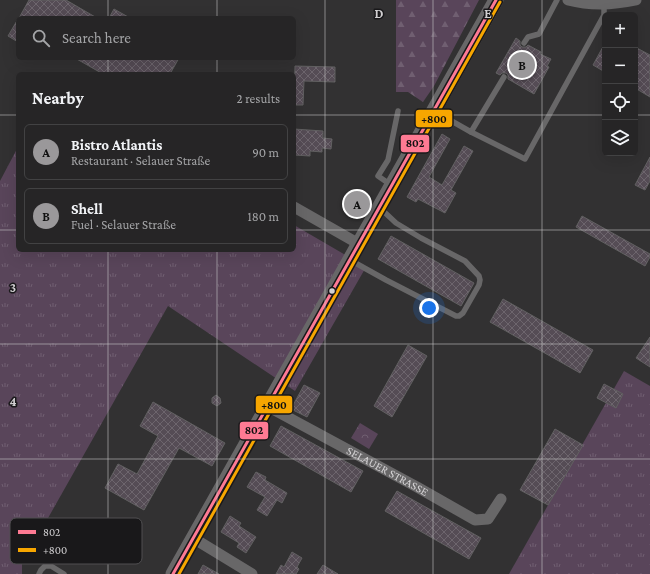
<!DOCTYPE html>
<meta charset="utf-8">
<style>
body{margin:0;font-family:"Crimson Pro",serif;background:#323132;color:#f1f3f6}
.controls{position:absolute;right:12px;top:12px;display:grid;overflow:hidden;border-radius:6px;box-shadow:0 4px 16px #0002}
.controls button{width:36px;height:36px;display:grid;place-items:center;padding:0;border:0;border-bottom:1px solid #424243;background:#262526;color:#f1f3f6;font:20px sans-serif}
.you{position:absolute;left:429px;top:308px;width:14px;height:14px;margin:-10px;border:3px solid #fff;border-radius:50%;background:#1a73e8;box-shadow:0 0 0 6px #1a73e833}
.badge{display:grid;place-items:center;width:26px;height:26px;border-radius:50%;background:#9a989a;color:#111;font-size:13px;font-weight:700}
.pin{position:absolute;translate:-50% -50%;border:2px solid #fff;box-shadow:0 1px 4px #0006}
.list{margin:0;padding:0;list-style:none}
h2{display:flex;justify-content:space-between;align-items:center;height:52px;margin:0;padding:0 16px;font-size:17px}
h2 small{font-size:13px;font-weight:400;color:#a4a5a7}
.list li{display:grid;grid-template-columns:26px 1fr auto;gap:12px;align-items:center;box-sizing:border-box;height:56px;margin:0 8px 8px;padding:0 8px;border:1px solid #424243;border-radius:6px}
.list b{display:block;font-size:15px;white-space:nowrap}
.list p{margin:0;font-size:13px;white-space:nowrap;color:#a4a5a7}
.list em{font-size:13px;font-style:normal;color:#a4a5a7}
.icon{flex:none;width:22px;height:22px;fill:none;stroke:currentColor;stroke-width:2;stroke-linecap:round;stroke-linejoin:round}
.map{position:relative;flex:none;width:650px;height:574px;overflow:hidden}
.search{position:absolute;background:#262526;box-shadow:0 4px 16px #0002;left:16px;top:16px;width:280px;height:44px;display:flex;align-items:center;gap:10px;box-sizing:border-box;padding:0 14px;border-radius:6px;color:#a4a5a7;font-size:15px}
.panel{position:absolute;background:#262526;box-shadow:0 4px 16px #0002;left:16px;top:72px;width:280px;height:180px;border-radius:6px}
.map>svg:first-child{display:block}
.grass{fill:url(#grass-tufts)}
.forest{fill:url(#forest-firs)}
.park{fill:url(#park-crowns)}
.building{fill:url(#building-cross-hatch);stroke:#616061}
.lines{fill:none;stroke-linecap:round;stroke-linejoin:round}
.service{stroke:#686768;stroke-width:5.5}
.minor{stroke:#686768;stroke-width:11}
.secondary{stroke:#686768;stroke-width:15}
.bus-1-casing{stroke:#19181a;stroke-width:6}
.bus-2-casing{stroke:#19181a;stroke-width:6}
.bus-1{stroke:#fe7a93;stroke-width:3}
.bus-2{stroke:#f7a600;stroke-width:3}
.grid{fill:none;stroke:#d2d0d2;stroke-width:1;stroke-opacity:0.55}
.bus-dot{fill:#d2d0d2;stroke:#19181a;stroke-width:1.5}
.labels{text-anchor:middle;stroke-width:3;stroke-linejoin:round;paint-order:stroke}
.street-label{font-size:12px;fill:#d2d0d2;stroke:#19181a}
.key{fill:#19181a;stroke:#504f51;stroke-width:1}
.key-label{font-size:11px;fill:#d2d0d2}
.grid-label{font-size:13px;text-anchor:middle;font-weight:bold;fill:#d2d0d2;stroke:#19181a;stroke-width:3;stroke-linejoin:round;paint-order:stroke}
.line-badge{stroke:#19181a;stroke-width:1.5}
.pale-badge-label{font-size:11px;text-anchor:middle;font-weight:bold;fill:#111}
</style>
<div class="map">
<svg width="650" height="574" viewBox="0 0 650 574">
<defs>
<pattern id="grass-tufts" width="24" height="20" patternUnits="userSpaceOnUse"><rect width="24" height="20" fill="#59455a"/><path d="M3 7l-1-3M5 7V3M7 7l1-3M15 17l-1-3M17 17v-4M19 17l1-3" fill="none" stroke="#705f71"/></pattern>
<pattern id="forest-firs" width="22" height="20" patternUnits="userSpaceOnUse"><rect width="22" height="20" fill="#59455a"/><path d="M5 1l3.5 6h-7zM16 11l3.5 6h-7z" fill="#705f71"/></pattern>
<pattern id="park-crowns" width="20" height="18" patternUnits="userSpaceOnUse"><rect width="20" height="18" fill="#59455a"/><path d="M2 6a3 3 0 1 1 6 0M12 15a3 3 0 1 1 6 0" fill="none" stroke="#705f71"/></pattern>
<pattern id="building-cross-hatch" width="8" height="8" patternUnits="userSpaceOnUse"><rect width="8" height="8" fill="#554c55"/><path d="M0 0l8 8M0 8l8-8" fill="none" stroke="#6d656d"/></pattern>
</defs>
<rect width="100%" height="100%" fill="#323132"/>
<g class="grass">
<polygon points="18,147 18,250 294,250 294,225 366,267 295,391 168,306 22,564 22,574 0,574 0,181"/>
<polygon points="624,371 650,386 650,574 509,574"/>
</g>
<polygon class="forest" points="396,0 479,0 434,86 423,102 408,92 396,92"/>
<polygon class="park" points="360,423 378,434 369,449 351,438"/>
<g class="building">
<polygon points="29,0 66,0 97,18 19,18"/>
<polygon points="114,9 130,18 109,18"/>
<polygon points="18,19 18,42 8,36"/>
<polygon points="516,38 520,41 520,45 522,47 526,47 528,45 541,52 540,54 551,59 547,66 549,67 534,94 508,79 508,75 506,73 502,73 500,75 496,73"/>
<polygon points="605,43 605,72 593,65"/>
<polygon points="635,47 650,55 650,97 635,88"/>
<polygon points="75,58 179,58 170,74 103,74"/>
<polygon points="295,66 335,67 335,82 304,81 303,105 294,105"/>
<polygon points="294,129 323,131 323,138 332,139 331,149 322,148 322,152 310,151 310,156 294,155"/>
<polygon points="442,134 450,139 429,177 442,185 464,146 473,151 451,190 456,193 445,213 418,199 416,202 407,197"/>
<polygon points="650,157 650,181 645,190 635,185"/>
<polygon points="364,194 366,202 358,204 354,213 343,207 349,195 353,197"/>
<polygon points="582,216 650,254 650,257 645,266 576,227"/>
<polygon points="391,236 474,283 461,306 378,259"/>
<polygon points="503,299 593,350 580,373 490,322"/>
<polygon points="650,337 650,367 636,358"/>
<polygon points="408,345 427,356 392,417 374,406"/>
<polygon points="604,384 623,394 616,408 597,398"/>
<polygon points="304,385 320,393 307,417 291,409"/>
<polygon points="216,395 220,398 221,403 217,406 212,403 212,398"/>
<polygon points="153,402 225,443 212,466 179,448 144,510 105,488 118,464 137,474 158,436 140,426"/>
<polygon points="281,426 363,471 351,492 270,446"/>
<polygon points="555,429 583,445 548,505 520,490"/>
<polygon points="256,472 266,477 265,480 287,493 282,503 277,500 267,516 257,510 265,497 247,487"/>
<polygon points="397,491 481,538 469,559 385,511"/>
<polygon points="230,516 241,523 239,526 256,537 246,553 237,547 239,543 221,532"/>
<polygon points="292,552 302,558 297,567 299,569 296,574 276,574 281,565 284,567"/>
<polygon points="203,565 219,574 198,574"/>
<polygon points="323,565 338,574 317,574"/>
</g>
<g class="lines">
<g class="service">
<polyline points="524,43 528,37 539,34 557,0"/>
<polyline points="434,111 471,132 504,77"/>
<polyline points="471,132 525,159 604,15 604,4"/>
<polyline points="391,185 378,176 388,160 398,111"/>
<polyline points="350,260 386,280 456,316 459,316 463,313 479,285 480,280 479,276 465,261 421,238 396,223 380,208"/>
<polyline points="39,574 41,570 45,566 51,566 64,574"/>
</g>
<g class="minor">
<path d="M568,0C591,6 613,5 636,0"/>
<polyline points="294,207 359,244"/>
<path id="s1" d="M267,406L417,487L475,520L488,519L501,499"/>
<polyline points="193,538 252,574"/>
</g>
<polyline class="secondary" points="173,574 496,0"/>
<g class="bus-1-casing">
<polyline id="bus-1" points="173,574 496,0"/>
</g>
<g class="bus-2-casing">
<polyline id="bus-2" points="179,574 500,2"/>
</g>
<use href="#bus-1" class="bus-1"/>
<use href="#bus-2" class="bus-2"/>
</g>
<path class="grid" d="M108,0V18M217,0V18M325,0V574M433,0V574M542,0V574M108,58V74M217,58V74M0,115H18M294,115H605M635,115H650M0,230H18M294,230H650M108,250V574M217,250V574M0,344H650M0,459H650"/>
<circle class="bus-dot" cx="332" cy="291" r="3.5"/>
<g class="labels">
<g class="street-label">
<text dy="4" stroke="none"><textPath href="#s1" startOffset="137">SELAUER STRASSE</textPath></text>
</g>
</g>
<rect x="10" y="518" width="132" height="46" rx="6" class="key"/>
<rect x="18" y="530" width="18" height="4" fill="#fe7a93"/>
<rect x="18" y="548" width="18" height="4" fill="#f7a600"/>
<g class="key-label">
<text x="43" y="536">802</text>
<text x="43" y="554">+800</text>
</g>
<g class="grid-label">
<text x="379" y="18">D</text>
<text x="488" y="18">E</text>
<text x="13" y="292">3</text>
<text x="13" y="406">4</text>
</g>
<g class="line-badge">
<rect x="415" y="109" width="38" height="19" rx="4" fill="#f7a600"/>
<rect x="400" y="134" width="30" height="19" rx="4" fill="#fe7a93"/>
<rect x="255" y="395" width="38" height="19" rx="4" fill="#f7a600"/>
<rect x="239" y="421" width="30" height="19" rx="4" fill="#fe7a93"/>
</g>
<g class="pale-badge-label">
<text x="434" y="123">+800</text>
<text x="415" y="147">802</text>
<text x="274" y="409">+800</text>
<text x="254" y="434">802</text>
</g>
</svg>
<div class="controls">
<button>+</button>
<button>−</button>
<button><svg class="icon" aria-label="locate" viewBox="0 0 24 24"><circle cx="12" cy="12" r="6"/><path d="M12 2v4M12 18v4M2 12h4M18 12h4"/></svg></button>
<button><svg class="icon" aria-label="layers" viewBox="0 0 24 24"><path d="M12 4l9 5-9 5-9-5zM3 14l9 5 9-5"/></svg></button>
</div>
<div class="you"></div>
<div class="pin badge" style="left:357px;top:204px">A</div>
<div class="pin badge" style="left:522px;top:65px">B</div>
<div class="search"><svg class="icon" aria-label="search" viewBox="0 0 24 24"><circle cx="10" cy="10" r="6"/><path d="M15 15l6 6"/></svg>Search here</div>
<section class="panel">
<h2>Nearby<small>2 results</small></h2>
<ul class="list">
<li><span class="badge">A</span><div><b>Bistro Atlantis</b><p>Restaurant · Selauer Straße</p></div><em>90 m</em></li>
<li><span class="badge">B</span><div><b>Shell</b><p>Fuel · Selauer Straße</p></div><em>180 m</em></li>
</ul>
</section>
</div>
